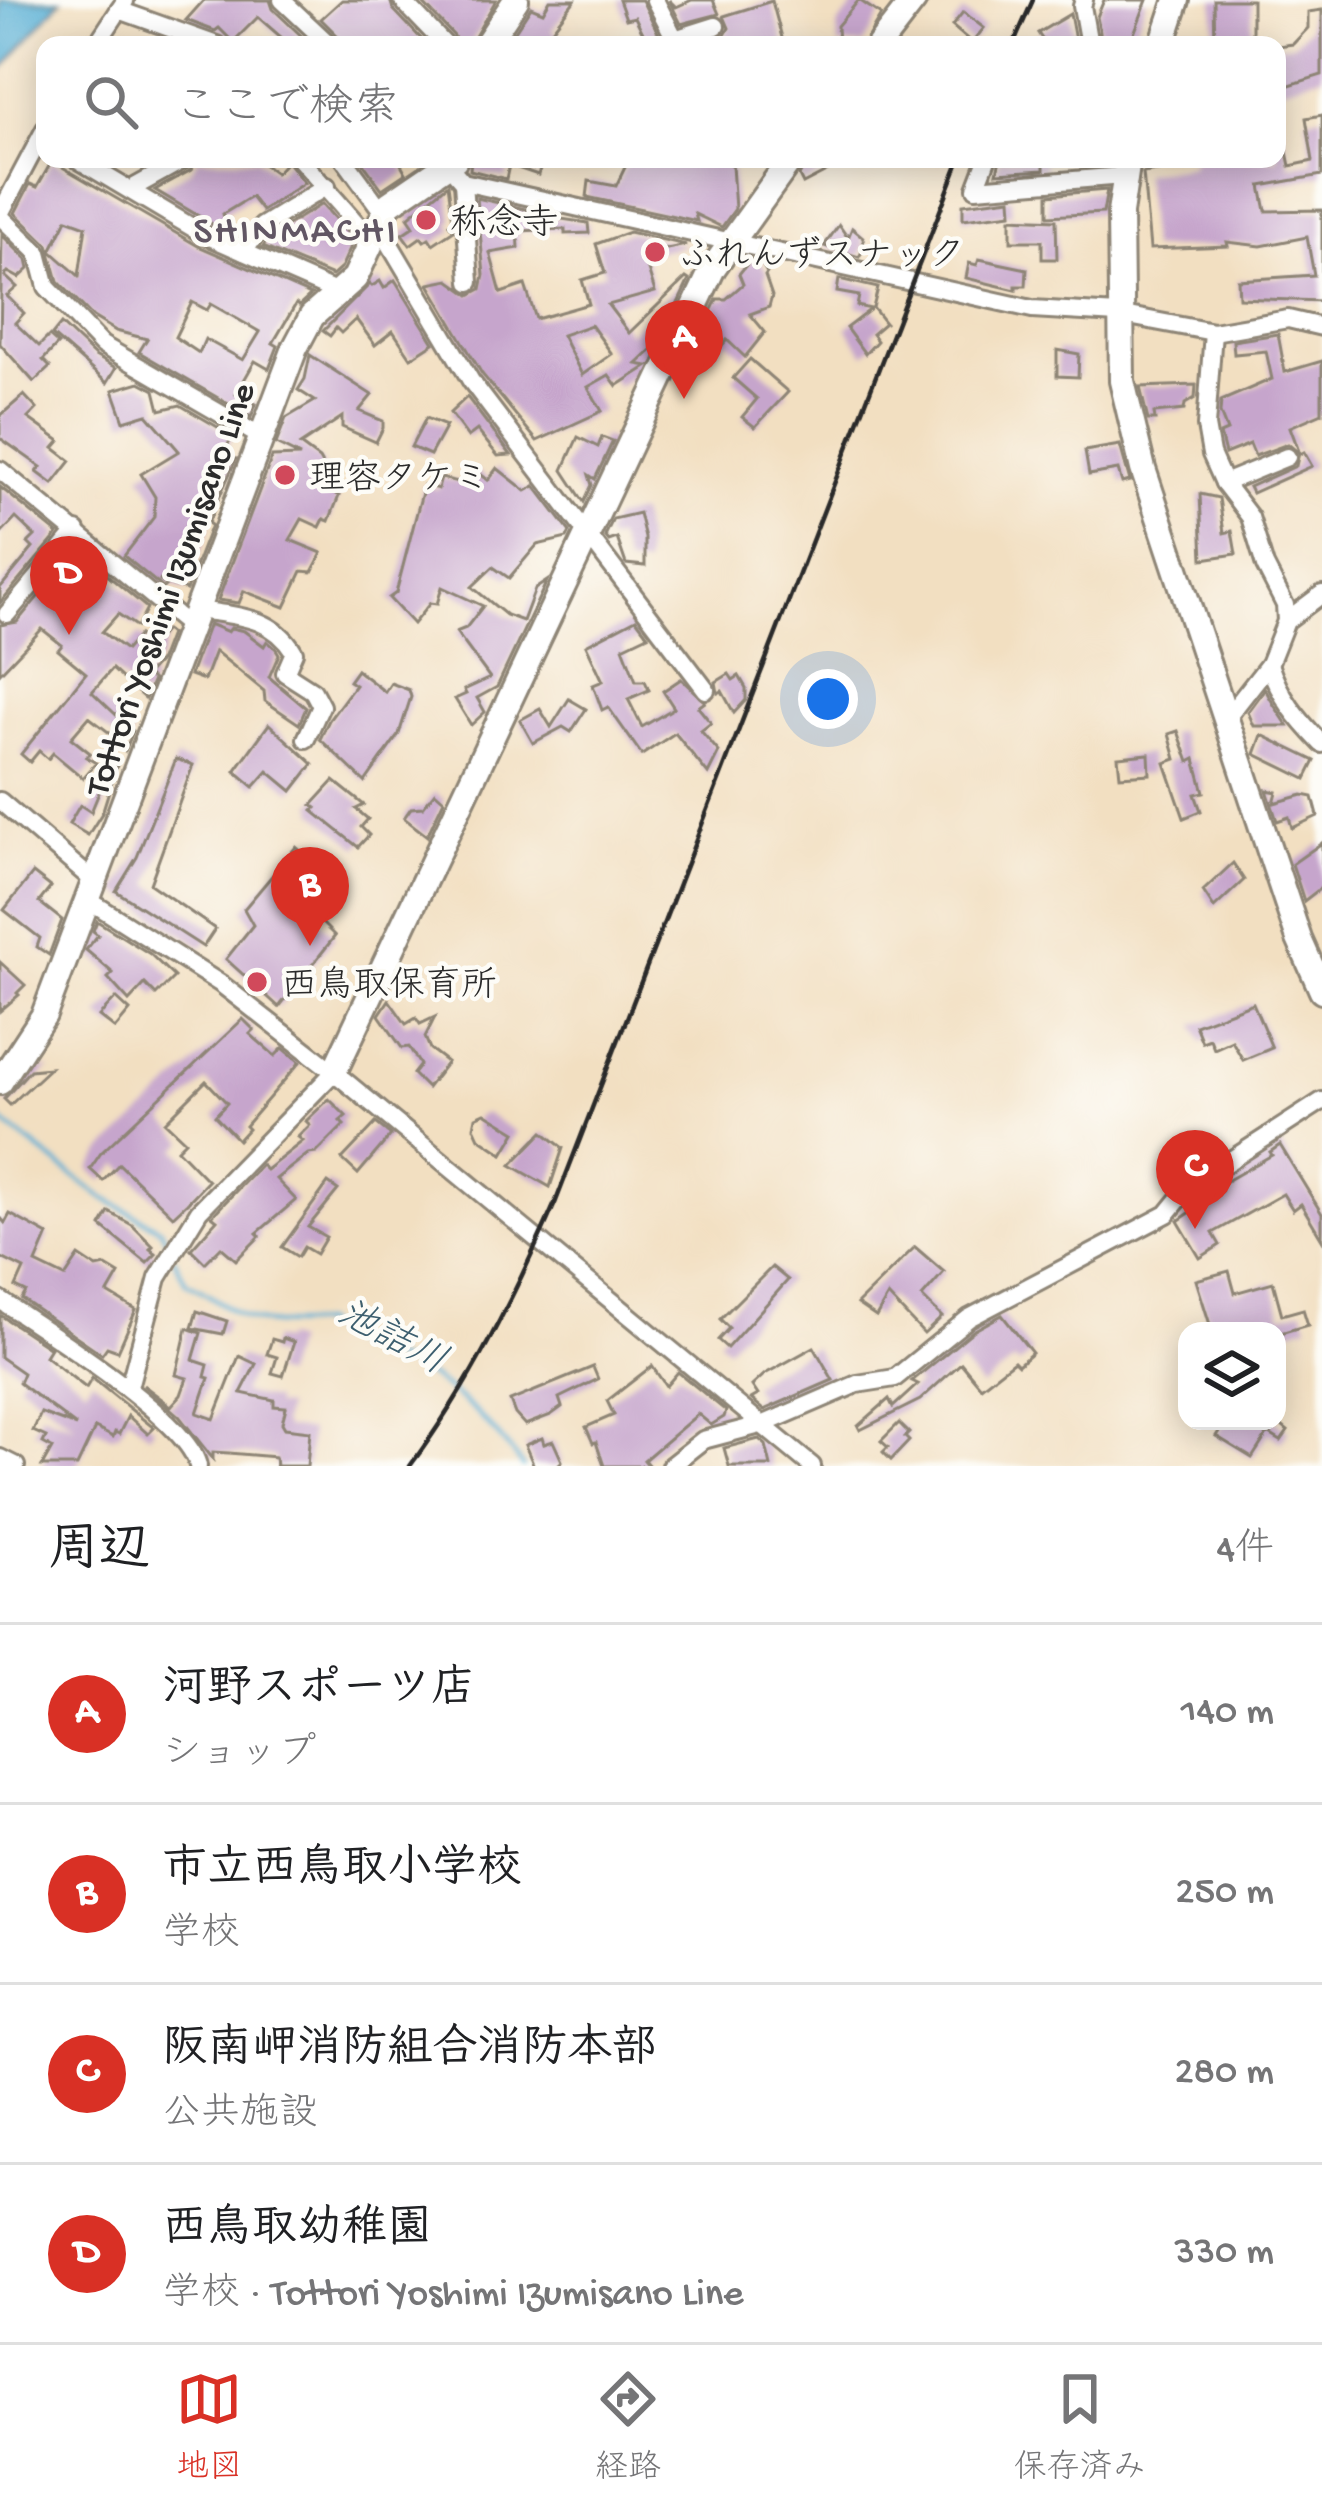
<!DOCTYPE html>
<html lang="ja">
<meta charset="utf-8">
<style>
body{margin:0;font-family:"Gochi Hand","Klee One",sans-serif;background:#f6f6f6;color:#202124}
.controls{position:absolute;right:36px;bottom:36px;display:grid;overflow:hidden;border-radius:24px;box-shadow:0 6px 30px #0003}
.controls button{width:108px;height:108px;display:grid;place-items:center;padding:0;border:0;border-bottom:3px solid #e0e0e0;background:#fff;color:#202124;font:60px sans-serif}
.you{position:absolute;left:828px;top:699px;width:42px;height:42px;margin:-30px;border:9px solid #fff;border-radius:50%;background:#1a73e8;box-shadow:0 0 0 18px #1a73e833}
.badge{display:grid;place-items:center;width:78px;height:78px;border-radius:50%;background:#d93025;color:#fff;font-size:39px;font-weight:700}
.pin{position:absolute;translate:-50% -99px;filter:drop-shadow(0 3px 6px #0008)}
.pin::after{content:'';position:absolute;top:63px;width:42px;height:36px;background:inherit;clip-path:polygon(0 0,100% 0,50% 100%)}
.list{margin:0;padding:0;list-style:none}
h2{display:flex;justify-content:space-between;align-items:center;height:156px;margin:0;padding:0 48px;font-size:51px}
h2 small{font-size:39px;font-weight:400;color:#757577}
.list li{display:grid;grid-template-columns:78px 1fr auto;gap:36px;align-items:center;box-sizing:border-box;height:180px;padding:0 48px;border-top:3px solid #e0e0e0}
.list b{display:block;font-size:45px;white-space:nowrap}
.list p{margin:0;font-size:39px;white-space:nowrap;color:#757577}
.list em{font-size:39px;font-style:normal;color:#757577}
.icon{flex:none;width:66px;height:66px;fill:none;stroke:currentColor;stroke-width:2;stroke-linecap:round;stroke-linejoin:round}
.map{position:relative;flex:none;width:1322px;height:1466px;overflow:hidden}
.search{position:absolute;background:#fff;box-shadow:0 6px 30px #0003;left:36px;right:36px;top:36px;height:132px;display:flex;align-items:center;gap:30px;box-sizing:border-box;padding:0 42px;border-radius:24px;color:#757577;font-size:45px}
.sheet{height:876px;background:#fff}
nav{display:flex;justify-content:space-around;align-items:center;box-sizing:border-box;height:168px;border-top:3px solid #e0e0e0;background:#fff;font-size:33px;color:#757577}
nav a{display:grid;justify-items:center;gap:6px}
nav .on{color:#d93025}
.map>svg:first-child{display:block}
.water{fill:#57aed4;stroke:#416c80;stroke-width:3}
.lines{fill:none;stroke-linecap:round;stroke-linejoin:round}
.stream{stroke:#57aed4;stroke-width:4.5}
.building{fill:#c6a5cc;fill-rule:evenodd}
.street-casing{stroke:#8e8576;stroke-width:22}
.secondary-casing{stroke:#8e8576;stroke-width:30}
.street{stroke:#fff;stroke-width:16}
.secondary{stroke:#fff;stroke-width:24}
.rail{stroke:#2b2b2b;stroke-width:4.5}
.poi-dot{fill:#d1495b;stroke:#fdfcf7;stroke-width:4.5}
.labels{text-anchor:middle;stroke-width:9;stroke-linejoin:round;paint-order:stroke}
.poi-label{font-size:36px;fill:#2b2b2b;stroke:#fdfcf7;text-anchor:start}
.street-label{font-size:36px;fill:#2b2b2b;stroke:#fdfcf7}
.neighbourhood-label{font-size:39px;letter-spacing:3px;fill:#615663;stroke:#fdfcf7}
.water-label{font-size:39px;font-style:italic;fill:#3d5f6f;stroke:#fdfcf7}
</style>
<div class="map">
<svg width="1322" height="1466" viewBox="0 0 1322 1466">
<rect width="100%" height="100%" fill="#fdfcf7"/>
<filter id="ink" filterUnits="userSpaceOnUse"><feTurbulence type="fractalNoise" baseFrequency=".00833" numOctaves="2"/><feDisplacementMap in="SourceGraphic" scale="24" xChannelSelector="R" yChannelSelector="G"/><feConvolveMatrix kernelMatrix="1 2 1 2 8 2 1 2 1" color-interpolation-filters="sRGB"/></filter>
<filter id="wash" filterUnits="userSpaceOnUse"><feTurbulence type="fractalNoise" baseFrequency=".004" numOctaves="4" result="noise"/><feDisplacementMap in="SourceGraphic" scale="48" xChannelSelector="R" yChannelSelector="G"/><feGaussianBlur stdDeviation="2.7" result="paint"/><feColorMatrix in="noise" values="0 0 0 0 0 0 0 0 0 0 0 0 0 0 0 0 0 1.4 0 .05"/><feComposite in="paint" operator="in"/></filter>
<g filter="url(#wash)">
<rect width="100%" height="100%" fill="#f2dfc1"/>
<polygon class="water" points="0,0 61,0 0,72"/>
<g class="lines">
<g class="stream">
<polyline points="0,1120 100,1196 161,1229 170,1247"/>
<path d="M174,1258L186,1283C209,1292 224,1308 245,1317C269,1328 298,1324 323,1323C352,1352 382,1351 417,1369C458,1392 495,1429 523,1466"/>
</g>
</g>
<g id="blocks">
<g class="building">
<polygon points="204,0 270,0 273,9 311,45 290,45 258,17 233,42 219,28 215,31 186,20"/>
<polygon points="342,0 390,0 393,9 427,45 342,45 339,37 321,19"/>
<polygon points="420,0 496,0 470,45 457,45 454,36"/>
<polygon points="550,0 575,0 551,31 581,45 506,45 531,7 543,12"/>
<polygon points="619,0 642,0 664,45 649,45 635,17 626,19"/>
<polygon points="669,0 676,7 692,0 713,0 719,14 681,24"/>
<polygon points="859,0 881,15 863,45 838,45 837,26"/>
<polygon points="1104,0 1147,0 1130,44 1102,43 1097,17"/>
<polygon points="1214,0 1252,0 1252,45 1215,45"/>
<polygon points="772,1 784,45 698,45 725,35 729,28 724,16"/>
<polygon points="1322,10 1322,75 1277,89 1277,46 1293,44 1308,28 1308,12"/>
<polygon points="963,12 984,28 972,43 952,26"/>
<polygon points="1070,14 1075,40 1066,45 1046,45 1038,33"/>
<polygon points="1322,115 1322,175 1261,186 1266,211 1322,210 1322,301 1239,298 1238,280 1314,275 1307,237 1261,246 1227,242 1228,246 1150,249 1143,173 1192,166 1191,159 1277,159 1277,129 1282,128 1290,166 1313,161 1306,118"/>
<polygon points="198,159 256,159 276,173 287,161 304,183 262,211 251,197 223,214 225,221 214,225 155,190 191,170"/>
<polygon points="360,159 398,159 406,173 382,189"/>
<polygon points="471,159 499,160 543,159 538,175 509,165 506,179 470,170"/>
<polygon points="629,159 723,159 732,166 735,209 722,227 695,214 697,221 587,197 589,181 616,186"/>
<polygon points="807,159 834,159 830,170 803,184 799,176"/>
<polygon points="1000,159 1044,159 1044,170 997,173"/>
<path d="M52,161L198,246L311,295L299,306L296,304L273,343L278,346L269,369L255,361L236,394L256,404L251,417L139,352L147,339L116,331L93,317L58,281L48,245L15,213L30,184L37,187ZM67,219L86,226L79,276L51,251ZM192,302L207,310L211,304L260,332L243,360L205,339L199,353L175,337Z"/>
<polygon points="448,184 453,221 449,224 454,230 433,244 429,238 424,241 421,237 410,245 402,234 414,226 408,217"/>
<polygon points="1107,190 1103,213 1048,216 1048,195"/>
<path d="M477,198L542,213V216L588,223L589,233L565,234V229L518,231L519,248L490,253L501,293L525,285L536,319L589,304L582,280L605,273L596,244L629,232L686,245L643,254L655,292L608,305L629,333L686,278L689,280L667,327L652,342L656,346L637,364L648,366L617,386L609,375L588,387L602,411L537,441L482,374L429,284L449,280L470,295L481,289L484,275ZM591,325L612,354L582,375L562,335Z"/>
<polygon points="1011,198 1012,213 963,219 963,204"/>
<polygon points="322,204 354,240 341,268 332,276 263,247 271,235"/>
<polygon points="1011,218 1056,220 1057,259 1042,259 1042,241 1011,241"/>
<polygon points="839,225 848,238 852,228 863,237 864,248 859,257 824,246"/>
<polygon points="2,235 27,260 29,269 19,278 8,272 5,276 17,287 7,296 24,313 15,323 39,346 49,336 58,344 43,360 50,367 34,382 0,344"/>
<polygon points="751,259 761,262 767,273 765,276 772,296 769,307 750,314 765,332 745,357 727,340 713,355 697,341 717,299 726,299 743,284 739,274"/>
<polygon points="979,259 1027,269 1026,286 1016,286 1016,290 966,278 969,263 977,265"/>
<polygon points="839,279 878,288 873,308 885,323 872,334 877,341 865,354 846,328 871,309 857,306 859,296 837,292"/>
<polygon points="395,280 434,343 411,358 393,331 375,345 356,319 341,333 336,328 330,336 323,331 370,284 372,286 380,281 384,288"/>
<polygon points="61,324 95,356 116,368 107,383 52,335"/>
<polygon points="1278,334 1285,372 1322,361 1322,413 1290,427 1300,454 1304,452 1312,466 1252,493 1249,487 1296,466 1299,453 1288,444 1255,456 1250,444 1225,454 1220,434 1227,431 1220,413 1221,401 1272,379 1266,351 1234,354 1233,341"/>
<polygon points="1057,350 1079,354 1078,377 1057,376"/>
<polygon points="310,355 372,395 359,411 383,421 383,428 376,442 342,427 342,417 300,445 319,459 331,480 327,490 339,496 329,521 324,519 320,527 302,519 290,540 322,553 312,572 302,571 285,607 244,591 239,603 218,600 272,457 300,456 276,444 286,418 315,401 298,390 305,379"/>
<polygon points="750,359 788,392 755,427 742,417 757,399 733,378"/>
<polygon points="140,382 155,390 160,410 180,405 233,436 219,460 236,459 208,523 211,525 186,590 159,580 166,585 163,588 124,556 154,517 155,497 141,474 179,451 147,414 124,421 113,390"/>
<polygon points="1196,385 1195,398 1185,404 1184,410 1154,413 1155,420 1148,420 1140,387"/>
<polygon points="24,395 37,409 28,418 60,441 54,448 71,461 53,484 37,472 41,467 0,438 0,416"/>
<polygon points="467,397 511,455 498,456 477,430 468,437 450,413"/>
<polygon points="426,418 446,426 430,455 411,447"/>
<polygon points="578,437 598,447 602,437 613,441 595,479 589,475 592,485 584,502 563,470"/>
<polygon points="1120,445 1130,481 1122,483 1118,470 1089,475 1085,451"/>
<polygon points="497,468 526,491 535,486 570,532 567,538 537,545 509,578 493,567 472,587 506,615 523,621 535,589 547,581 497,687 477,698 485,712 471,725 455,699 466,694 464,690 490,678 456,632 466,628 483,606 442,587 437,604 430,603 413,624 389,598 396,593 424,485 438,489 441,478 463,483 474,469 488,480"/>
<polygon points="0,487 58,534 0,603 0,588 33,548 28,543 35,536 16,518 0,535"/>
<polygon points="1200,494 1219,498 1224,533 1232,531 1236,554 1203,559"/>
<polygon points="639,513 645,538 645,566 626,564 617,538 609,541 605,536 613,519"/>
<polygon points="77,550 147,608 137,627 118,614 102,632 126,650 139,635 151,646 165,630 170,634 160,660 147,674 153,680 145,699 112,669 92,692 133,731 125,751 118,744 125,726 116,738 89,717 71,738 90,753 86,757 96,763 83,778 53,753 48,759 39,751 30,762 21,754 86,673 58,650 62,645 42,629 0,673 0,625 17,622"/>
<polygon points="636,619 648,635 623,647 636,681 645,681 649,690 628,699 642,727 674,708 663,691 681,679 705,702 698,707 711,723 701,731 719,752 708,774 675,733 642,755 608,707 602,710 593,685 603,681 586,645"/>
<polygon points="209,624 228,632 231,628 244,631 264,646 267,641 276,649 279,654 269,677 306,708 299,724 265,701 264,691 215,651 204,680 190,675"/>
<polygon points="357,670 385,692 391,683 409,690 411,697 399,734 365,782 320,739 329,720 355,685 349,681"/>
<polygon points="729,674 733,680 739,676 746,688 746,700 734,713 722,691 718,693 716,682"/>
<polygon points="1265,689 1274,705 1288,726 1254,726 1248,712"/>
<polygon points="569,699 586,709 571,732 563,727 533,743 520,720 540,709 551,727"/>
<polygon points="269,724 313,764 292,791 268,771 254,787 235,771"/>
<polygon points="1178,731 1189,762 1195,759 1204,792 1195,794 1201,811 1184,818 1165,763 1176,759 1169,734"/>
<polygon points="1262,735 1315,761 1306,779 1255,754"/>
<polygon points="1149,754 1150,774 1120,776 1118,757"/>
<polygon points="119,759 102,813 88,835 69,824 80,805 91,812 108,771"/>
<polygon points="176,759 193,765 150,884 215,929 203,947 116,891 137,857"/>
<polygon points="334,781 364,805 356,809 368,819 361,827 369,835 358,847 313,811 316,808 312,805"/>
<polygon points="1267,790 1277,792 1274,803 1303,795 1313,797 1318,816 1292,828 1289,817 1277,821"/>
<polygon points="435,792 444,800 427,836 404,818 411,808 423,807"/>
<polygon points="1322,843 1322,887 1304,901 1292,864"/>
<polygon points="296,847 332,878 307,908 335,936 279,1007 226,959 253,925 244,909"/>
<polygon points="1233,863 1244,880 1214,908 1203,891"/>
<polygon points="33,873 51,887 39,902 62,920 49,955 37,947 40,938 4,910"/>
<polygon points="97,921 150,954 174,977 156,995 145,984 129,1001 108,978 113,973 86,950 98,935 93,931"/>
<polygon points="0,962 25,985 17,993 19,995 0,1011"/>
<polygon points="116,998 130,1011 115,1029 99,1016"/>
<polygon points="389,1000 406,1024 416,1018 420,1024 435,1017 425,1037 430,1049 447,1062 427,1088 413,1074 420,1065 409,1047 402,1048 379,1015"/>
<polygon points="1253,1003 1272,1048 1243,1060 1232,1041 1214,1049 1210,1039 1202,1042 1195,1025"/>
<polygon points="243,1019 254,1030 250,1034 275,1056 283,1048 300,1062 245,1126 248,1129 238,1140 215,1116 227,1103 206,1081 165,1122 185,1141 177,1149 208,1181 187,1203 173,1216 119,1164 103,1181 90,1169 101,1153"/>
<polygon points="50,1068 10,1105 4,1099 30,1070"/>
<polygon points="329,1099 346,1116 340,1121 344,1125 316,1153 308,1154 276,1179 296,1200 257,1233 260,1236 236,1260 221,1247 205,1263 191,1249 217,1220 212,1216 261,1165 266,1170 303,1141 298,1137 310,1125 306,1121"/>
<polygon points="485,1113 516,1132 503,1154 479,1138 474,1127 476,1117"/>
<polygon points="376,1123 391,1135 358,1174 342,1159"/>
<polygon points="543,1132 563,1148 550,1187 511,1165"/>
<polygon points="1280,1145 1322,1214 1322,1239 1301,1204 1293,1210 1283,1194 1213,1233 1220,1245 1200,1258 1178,1221 1221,1191 1218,1186 1272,1155 1270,1152"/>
<polygon points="328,1183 338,1190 308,1227 326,1237 316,1254 304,1247 298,1257 282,1247"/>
<polygon points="109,1212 132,1225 153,1246 150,1249 156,1254 147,1263 101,1226"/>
<polygon points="10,1214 48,1235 36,1263 65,1277 79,1256 97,1268 106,1266 119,1274 108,1293 136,1310 118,1351 107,1347 102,1354 22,1299 26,1292 16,1287 24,1269 0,1257 0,1217 5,1223"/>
<polygon points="915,1247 944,1272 922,1297 942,1317 924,1334 888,1296 876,1317 857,1304"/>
<polygon points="772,1267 788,1280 727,1348 718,1340 729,1328 720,1319"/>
<polygon points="1229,1271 1235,1293 1273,1282 1282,1315 1303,1309 1308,1325 1277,1334 1212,1331 1196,1280"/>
<polygon points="197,1311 227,1321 223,1334 192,1328"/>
<polygon points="0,1315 50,1348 45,1356 86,1388 92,1378 154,1428 148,1434 128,1416 119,1434 115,1432 113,1437 95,1428 77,1466 42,1466 52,1448 43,1443 46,1437 33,1431 41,1413 76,1426 19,1383 23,1373 0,1357"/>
<polygon points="1002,1315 1032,1353 1018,1365 1014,1361 981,1387 961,1363 920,1400 860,1430 858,1426 889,1399 893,1407 918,1384 912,1381 973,1331"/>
<polygon points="187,1328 201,1333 193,1360 208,1365 205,1377 209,1378 197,1413 214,1419 239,1356 256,1364 241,1393 274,1400 274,1406 286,1407 282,1423 285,1428 310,1431 307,1466 276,1466 275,1457 229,1453 213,1452 213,1459 179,1416 143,1385 171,1406 181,1395 187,1378 176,1375"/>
<polygon points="283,1338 294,1342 283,1376 272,1373 277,1357 267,1354 272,1339 282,1342"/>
<polygon points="814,1347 833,1380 764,1410 751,1399 758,1395 752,1386 765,1374"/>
<polygon points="652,1366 666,1386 678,1372 726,1411 724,1417 711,1425 698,1414 644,1460 649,1466 604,1466 596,1442 593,1443 586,1427 614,1415 607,1401"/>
<polygon points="593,1367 598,1379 559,1398 562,1407 551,1415 525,1425 515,1414 510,1401"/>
<polygon points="1226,1421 1276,1421 1288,1431 1281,1441 1268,1433 1252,1458 1216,1436"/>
<polygon points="899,1423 909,1433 905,1437 909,1441 891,1460 883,1452 888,1447 881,1441"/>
<polygon points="542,1438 544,1444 553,1441 562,1461 557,1466 534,1466 525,1445"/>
<polygon points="759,1439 766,1445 771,1466 729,1466 724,1448"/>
</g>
</g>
</g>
<g filter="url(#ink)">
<use href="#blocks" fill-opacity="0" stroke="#8e8576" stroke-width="3"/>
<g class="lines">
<g class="street-casing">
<g id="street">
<polyline points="282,0 330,45"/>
<polyline points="402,0 445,45"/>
<polyline points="655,0 675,39 716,26"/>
<polyline points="1084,0 1082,6 1089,45"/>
<polyline points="119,10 217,45"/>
<polyline points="96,45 125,1"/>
<polyline points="77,159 205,235 338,293"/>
<polyline points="300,159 373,242"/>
<polyline points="344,159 385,215"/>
<polyline points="443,159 463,182 1032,309 1118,314 1213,332 1288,319 1322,327"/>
<polyline points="987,159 976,188 1123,176"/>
<polyline points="463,182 470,282"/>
<polyline points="131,189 185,159"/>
<polyline points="0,214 45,129"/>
<polyline points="0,216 38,253 47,287 102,345 261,437"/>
<polyline points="381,229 471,381 706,690"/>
<polyline points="244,252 262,226 327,186"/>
<polyline points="1213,332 1206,426 1211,454 1224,483 1250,517 1265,566 1285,605 1286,621"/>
<polyline points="0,470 190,627"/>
<polyline points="1224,483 1287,457"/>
<path d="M198,610C236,616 273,616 294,652L285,673L313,691L321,706L306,739"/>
<polyline points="7,614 77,531"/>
<path d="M1269,664C1280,698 1298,719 1322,744"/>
<polyline points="1226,719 1269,664 1286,621 1322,594"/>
<polyline points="0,801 96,883"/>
<polyline points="90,901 221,984 334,1072 812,1466"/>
<path d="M0,1300C43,1329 189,1420 198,1466"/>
<polyline points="129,1387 158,1278 199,1211 334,1072"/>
<polyline points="0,1458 16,1466"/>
<polyline points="670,1466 703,1440 764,1424 857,1384 895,1378 969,1318 1167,1214 1189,1187 1322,1101"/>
</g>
</g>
<g class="secondary-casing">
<g id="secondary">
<polyline points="486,45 516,0"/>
<polyline points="879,45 914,0"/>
<polyline points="1162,45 1177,0"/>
<polyline points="1128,159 1120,213 1122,381 1143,469 1299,939 1322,991"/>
<polyline points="334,1072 713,268 791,159"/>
<polyline points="0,1082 44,1015 295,348 312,316 355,278 389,204 455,159"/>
</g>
</g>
<use href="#street" class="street"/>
<use href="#secondary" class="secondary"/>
<g class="rail">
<polyline points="1013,45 1033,0"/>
<path d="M410,1466C471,1384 515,1294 556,1201L960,159"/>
</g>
</g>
</g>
<g class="poi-dot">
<circle cx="426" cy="220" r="12"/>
<circle cx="655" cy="252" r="12"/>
<circle cx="285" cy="475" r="12"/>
<circle cx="257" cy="982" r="12"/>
</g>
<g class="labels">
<g class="poi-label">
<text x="450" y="233">称念寺</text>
<text x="679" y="265">ふれんずスナック</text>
<text x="309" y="488">理容タケミ</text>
<text x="281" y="995">西鳥取保育所</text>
</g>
<g class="street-label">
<text transform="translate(167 588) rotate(-70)" y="13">Tottori Yoshimi Izumisano Line</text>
</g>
<g class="neighbourhood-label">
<text x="296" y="241">SHINMACHI</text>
</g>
<g class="water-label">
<text transform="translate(394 1334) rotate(28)" y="14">池詰川</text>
</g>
</g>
</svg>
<div class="controls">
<button><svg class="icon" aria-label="layers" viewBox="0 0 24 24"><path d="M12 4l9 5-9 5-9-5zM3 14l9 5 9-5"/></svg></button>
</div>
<div class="you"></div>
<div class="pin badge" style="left:684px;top:399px">A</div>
<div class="pin badge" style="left:310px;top:946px">B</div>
<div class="pin badge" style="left:1195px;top:1229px">C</div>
<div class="pin badge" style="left:69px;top:635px">D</div>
<div class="search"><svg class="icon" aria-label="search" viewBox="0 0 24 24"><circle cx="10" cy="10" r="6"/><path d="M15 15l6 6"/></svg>ここで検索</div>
</div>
<section class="sheet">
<h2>周辺<small>4件</small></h2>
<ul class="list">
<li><span class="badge">A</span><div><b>河野スポーツ店</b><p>ショップ</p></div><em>140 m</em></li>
<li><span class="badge">B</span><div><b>市立西鳥取小学校</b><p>学校</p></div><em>250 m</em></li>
<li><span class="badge">C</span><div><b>阪南岬消防組合消防本部</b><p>公共施設</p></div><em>280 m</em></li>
<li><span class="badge">D</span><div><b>西鳥取幼稚園</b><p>学校 · Tottori Yoshimi Izumisano Line</p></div><em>330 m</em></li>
</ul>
</section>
<nav>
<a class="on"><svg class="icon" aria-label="map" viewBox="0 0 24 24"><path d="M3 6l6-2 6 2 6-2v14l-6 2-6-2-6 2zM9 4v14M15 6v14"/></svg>地図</a>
<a><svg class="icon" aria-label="directions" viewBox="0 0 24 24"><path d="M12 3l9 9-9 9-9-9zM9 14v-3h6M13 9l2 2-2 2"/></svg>経路</a>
<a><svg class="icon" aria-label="saved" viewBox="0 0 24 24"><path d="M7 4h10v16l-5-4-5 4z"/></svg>保存済み</a>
</nav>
